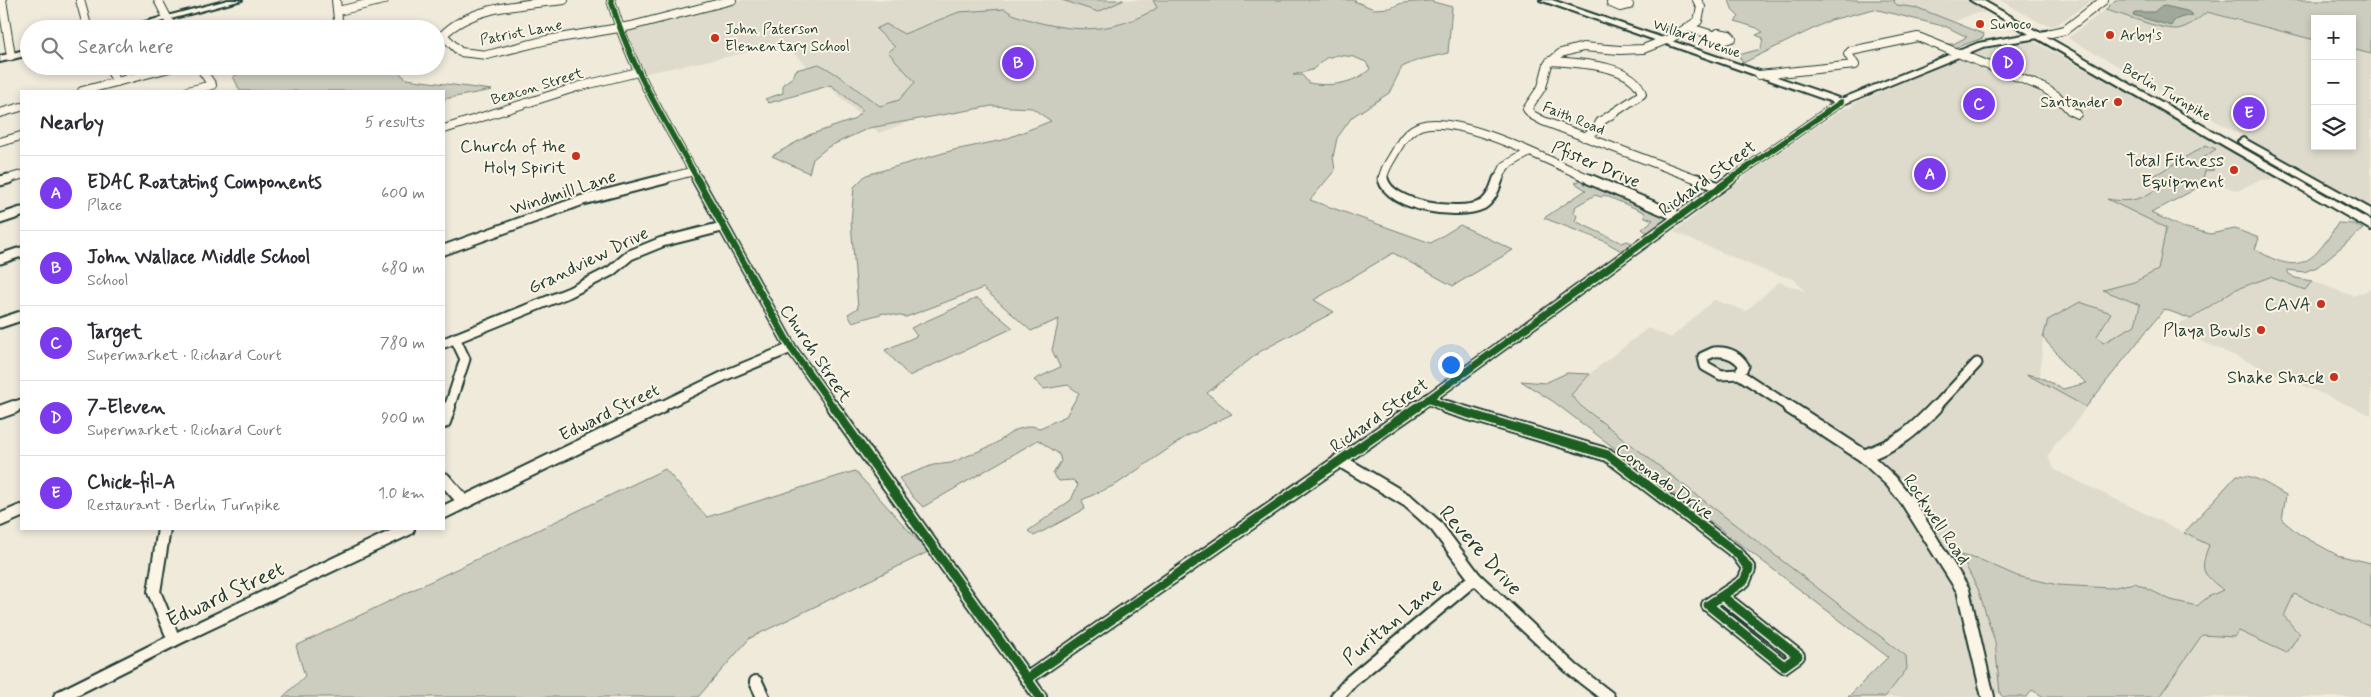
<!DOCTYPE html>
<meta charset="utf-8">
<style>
body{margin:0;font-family:Mynerve,sans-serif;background:#f2f2f3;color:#2b2b33}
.controls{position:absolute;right:15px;top:15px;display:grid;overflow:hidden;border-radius:0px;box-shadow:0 2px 8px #0003}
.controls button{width:45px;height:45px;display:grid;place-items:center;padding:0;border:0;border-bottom:1px solid #e1e1e2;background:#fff;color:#2b2b33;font:25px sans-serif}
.you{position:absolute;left:1450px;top:364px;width:18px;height:18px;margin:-12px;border:4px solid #fff;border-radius:50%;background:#1a73e8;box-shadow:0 0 0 8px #1a73e833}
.badge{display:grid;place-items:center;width:32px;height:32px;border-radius:50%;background:#7c3aed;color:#fff;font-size:16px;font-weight:700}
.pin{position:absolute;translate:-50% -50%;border:2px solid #fff;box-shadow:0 1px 5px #0006}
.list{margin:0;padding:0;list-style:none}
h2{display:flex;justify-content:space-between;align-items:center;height:65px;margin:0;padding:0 20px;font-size:21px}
h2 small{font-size:16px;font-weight:400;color:#7c7c81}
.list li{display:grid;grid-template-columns:32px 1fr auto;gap:15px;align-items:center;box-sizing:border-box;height:75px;padding:0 20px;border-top:1px solid #e1e1e2}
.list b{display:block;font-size:19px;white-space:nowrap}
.list p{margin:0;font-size:16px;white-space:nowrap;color:#7c7c81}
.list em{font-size:16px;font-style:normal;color:#7c7c81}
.icon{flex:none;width:28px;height:28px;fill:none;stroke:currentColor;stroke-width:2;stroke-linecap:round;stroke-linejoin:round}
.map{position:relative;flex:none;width:2371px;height:697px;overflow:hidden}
.search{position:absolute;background:#fff;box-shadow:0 2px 8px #0003;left:20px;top:20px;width:425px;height:55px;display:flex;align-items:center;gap:12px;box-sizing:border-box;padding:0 18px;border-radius:28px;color:#7c7c81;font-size:19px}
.panel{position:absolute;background:#fff;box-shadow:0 2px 8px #0003;left:20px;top:90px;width:425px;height:440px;border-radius:0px}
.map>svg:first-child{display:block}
.built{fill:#dedbcc}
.green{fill:#cccdbf;stroke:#76857a;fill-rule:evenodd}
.water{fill:#9fa89a;stroke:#6c7d71}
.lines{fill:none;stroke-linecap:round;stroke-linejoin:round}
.minor-far2-casing{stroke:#1f3d34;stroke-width:10}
.minor-far1-casing{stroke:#1f3d34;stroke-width:13}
.minor-casing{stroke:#1f3d34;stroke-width:16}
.major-casing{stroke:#1f3d34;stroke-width:4}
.highway-casing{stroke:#1f3d34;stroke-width:4}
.minor-far2{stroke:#fcf5e5;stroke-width:8}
.minor-far1{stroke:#fcf5e5;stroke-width:9}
.minor{stroke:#fcf5e5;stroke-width:12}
.major{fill:#fcf5e5;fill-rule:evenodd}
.highway{fill:#fcf5e5;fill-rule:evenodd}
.cycleway-far2-casing{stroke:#fcf5e5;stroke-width:8}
.cycleway-far1-casing{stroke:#fcf5e5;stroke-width:10}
.cycleway-casing{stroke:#fcf5e5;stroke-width:12}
.cycleway-far2{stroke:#1b5e20;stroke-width:5.5}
.cycleway-far1{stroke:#1b5e20;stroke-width:7}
.cycleway{stroke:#1b5e20;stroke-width:9}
.poi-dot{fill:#c8321e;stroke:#fcf5e5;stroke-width:2}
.labels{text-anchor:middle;stroke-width:4;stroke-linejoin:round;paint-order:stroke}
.far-poi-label{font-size:15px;fill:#1f3d34;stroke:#fcf5e5;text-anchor:start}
.far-street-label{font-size:15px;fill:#1f3d34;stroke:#fcf5e5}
.poi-label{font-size:18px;fill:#1f3d34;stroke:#fcf5e5;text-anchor:end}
.street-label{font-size:18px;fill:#1f3d34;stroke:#fcf5e5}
.near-street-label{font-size:21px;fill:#1f3d34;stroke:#fcf5e5}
</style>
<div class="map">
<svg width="2371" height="697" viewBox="0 0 2371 697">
<rect width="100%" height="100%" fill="#efeada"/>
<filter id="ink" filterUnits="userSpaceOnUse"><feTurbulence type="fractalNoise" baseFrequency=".02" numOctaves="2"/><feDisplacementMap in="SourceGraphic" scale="10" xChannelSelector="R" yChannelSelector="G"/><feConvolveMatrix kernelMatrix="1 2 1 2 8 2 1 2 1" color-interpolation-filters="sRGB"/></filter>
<g filter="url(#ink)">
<g class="built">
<polygon points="743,0 1232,0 879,133 785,45 646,73 634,51 627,32 629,30"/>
<polygon points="1895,0 1969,0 1989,12 1975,13 1946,25 1896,6 1893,2"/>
<polygon points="2000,0 2093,0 2055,26 2041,23"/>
<polygon points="2105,10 2123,14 2190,22 2199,19 2207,12 2315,40 2315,146 2352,146 2352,49 2371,54 2371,208 2068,38"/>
<polygon points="2018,41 2033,41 2285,179 2259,180 2237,191 2203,177 2205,171 2213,170 2201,162 2205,161 2202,160 2215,149 2206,145 2153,177 2162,184 2145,197 2128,202 2109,199 2166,228 2158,270 2134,282 2103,290 2140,305 2135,325 2104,343 2097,336 2111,314 2043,338 2040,377 2028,375 2086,407 2071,429 2056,442 2048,457 2055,470 2210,545 2203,559 2207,578 2223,590 2208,597 2197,606 2171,600 2135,583 2110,588 2058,585 2017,576 1978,559 1960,555 1978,589 1995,642 2000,693 2003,697 2000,694 1978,691 1980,697 1885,697 1907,669 1570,396 1592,372 1648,328 1671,338 1714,300 1746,311 1779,282 1805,291 1794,279 1765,271 1674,232 1763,163 1843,109 1855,107 1851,105 1973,52"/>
<polygon points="2270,277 2304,290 2312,281 2353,296 2371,289 2371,415 2178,331 2181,322 2196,317 2234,290"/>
<polygon points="2294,594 2371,627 2371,697 2159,697 2202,635 2234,637 2239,631 2284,616"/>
</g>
<g class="green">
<polygon points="1062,0 1124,0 1098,12"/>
<path d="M1153,0H1356L1354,1L1374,9L1390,8L1402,3L1430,1L1452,7L1448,53L1418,60L1402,67L1389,93L1352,117L1337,138L1333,157L1335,170L1310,200L1431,243L1460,225L1513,250L1453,286L1393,253L1314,300L1334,312L1261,351L1207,393L1232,414L1187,436L1117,484L1082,500L1085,509L1034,536L1028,531L1071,500L1078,485L1073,480L1059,481L1053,474L1061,461L1059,454L1038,440L923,507L913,497L899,478L933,465L951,463L993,445L1015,430L1031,426L1040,428L1066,416L1079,393L1068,385L1044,389L1034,380L1060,367L1052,350L1059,319L1031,331L983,288L906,317L884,313L852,322L848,314L858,308L851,222L854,187L866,175L954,150L1003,140L1051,121L1032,108L992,106L869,128L828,147L813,159L809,173L772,156L809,135L853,120L863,110L831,85L769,103L765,99L783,93V84L793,77L796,70L819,64C841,75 859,92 880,106L899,100L915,82L888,52L895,47L876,29L886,24L904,34L959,12L1005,9C1015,17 1025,18 1037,22C1081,33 1116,32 1157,8ZM1338,55L1354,57L1366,62L1370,69C1354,84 1329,87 1309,83L1302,75H1293L1312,70L1326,58Z"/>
<polygon points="1729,0 1895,0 1894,2 1897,5 1918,8 1984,34 1983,38 1954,48 1943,44 1953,44 1967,37 1947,27 1874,9 1831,20 1743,63 1735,50 1742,54 1761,49 1763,38 1756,35 1763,32 1757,28 1735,21 1739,17 1733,11"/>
<path d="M2115,0H2371V54L2352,49V19H2315V40L2207,12C2200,18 2187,28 2177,29C2160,30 2123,14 2105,10Z"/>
<polygon points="263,66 393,66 406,79 492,90 444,99 444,91 240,91 233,76"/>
<path d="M2206,145L2216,149L2202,159L2205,162L2201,163L2214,170L2205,171L2201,186L2151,213L2182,227L2210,234L2235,229L2259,238L2255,249C2300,277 2313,263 2338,223L2354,224L2363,229L2317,267L2304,272L2288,270V273L2295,278L2312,281L2305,290L2270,277L2234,290L2191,319L2164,309L2086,407L2026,374L2040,377L2063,389L2087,383L2064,365L2057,353L2043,338L2048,320L2080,302L2111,313L2097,336L2103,343L2135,325L2140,305L2103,290L2134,282L2158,270L2166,228L2107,199C2130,203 2144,200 2162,184L2152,177Z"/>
<polygon points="1583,179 1667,217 1668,219 1653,231 1646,232 1642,229 1653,220 1645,217 1644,212 1604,195 1601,197 1595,195 1576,206 1574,212 1577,216 1575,221 1622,243 1627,241 1632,243 1632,245 1623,252 1604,241 1544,218 1586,190 1575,183"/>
<polygon points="977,298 1013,328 909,376 885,350 917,336 911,328"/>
<polygon points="1567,373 1590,374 1571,395 1581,406 1906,656 1907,669 1885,697 1848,697 1888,657 1554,402 1521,381 1545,383"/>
<polygon points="665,469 707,517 855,471 928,552 750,638 698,697 283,697 305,676 296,646"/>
<path d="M2237,475C2256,475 2270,486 2286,495L2282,520L2299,534L2337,555L2371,563V627L2294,594L2284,616L2299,634L2287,653L2239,631L2234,637L2202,635L2159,697H2044L2032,690L2027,697H2003L2000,694L1995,642L1978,589L1960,555L1981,560L2017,576L2058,585L2110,588L2135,583L2171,600L2197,606L2208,597L2223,590C2202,573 2199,571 2209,545L2184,533Z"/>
</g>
<path class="water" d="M2165,6L2187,11L2193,15C2185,17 2174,17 2171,26L2133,15L2135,12H2154L2160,7Z"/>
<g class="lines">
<g class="minor-far2-casing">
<g id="minor-far2">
<polyline points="2,0 11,56"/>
<polyline points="80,0 88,29"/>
<polyline points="158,0 173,29"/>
<polyline points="336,0 339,29"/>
<path d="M564,0C525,5 472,5 443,35L460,52L487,55L547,40L631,26L732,0"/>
<path d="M611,0C629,65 665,121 698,180"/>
<polygon points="1620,0 1629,5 1620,7 1611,3"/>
<polyline points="1697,0 1701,7 1698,21 1671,38 1643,49 1620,50 1583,47 1561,53 1548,64 1542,87 1527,109 1532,115 1543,121 1700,180"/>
<polyline points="338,11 384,0"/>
<polyline points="1690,28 1713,35"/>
<polygon points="1718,33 1729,35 1732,38 1722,41 1713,37"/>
<polyline points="2051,33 2065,30 2104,0"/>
<path d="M1550,61C1576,63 1635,64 1642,94L1600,122L1596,130L1584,137"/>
<polyline points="108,66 117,82"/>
<polyline points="1759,75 1855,65 1848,54 1851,51 1918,37 2042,87 2057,96 2071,111 2077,114"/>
<polyline points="82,91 177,66"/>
<polyline points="188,91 212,85 199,66"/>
<polyline points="0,113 21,107"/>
<polyline points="444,129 577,87 638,72"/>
<polyline points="0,142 21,136"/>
<polyline points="4,180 21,175"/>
<polyline points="660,180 694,171"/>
<path d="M1383,180C1383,169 1392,159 1397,149C1402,139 1409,130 1420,126C1459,113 1553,163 1592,180"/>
<polyline points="1498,180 1505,166 1528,153"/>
<polyline points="1729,180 1841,102"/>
</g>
</g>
<g class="minor-far1-casing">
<g id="minor-far1">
<polyline points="697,179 791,348 834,408"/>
<path d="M1383,179C1390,207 1459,216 1482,205C1491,200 1495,188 1498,179"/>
<polyline points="1589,179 1679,217"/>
<polyline points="1697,179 1719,187"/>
<polyline points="0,181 8,179"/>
<polyline points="0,219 21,212"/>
<polyline points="444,250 583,200 665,179"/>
<polyline points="0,259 21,252"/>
<polyline points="0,323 21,316"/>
<polyline points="444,343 570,292 611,271 630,255 662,242 722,227"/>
<path d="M1714,352C1727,351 1737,355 1744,366L1739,374L1721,375L1705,366L1703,357Z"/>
<polyline points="1739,374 1791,408"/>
<polyline points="1428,399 1449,408"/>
<polyline points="11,408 21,404"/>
<polyline points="449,408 465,359 455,338"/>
<polyline points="658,408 728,374 791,348"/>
<polyline points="1416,408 1731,179"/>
<polyline points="1935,408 1977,363"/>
</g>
</g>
<g class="minor-casing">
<g id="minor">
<polyline points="833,407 1040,697"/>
<polyline points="1446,407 1608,455 1738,554 1749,569 1744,581 1708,605 1784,666 1798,656 1722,596"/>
<polyline points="1789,407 1864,456 1891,481 1907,501 1963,590 1988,697"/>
<polyline points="0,412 14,407"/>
<polyline points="444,422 449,407"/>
<path d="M1864,456C1900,442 1910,434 1936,407"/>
<polyline points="1339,460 1408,501 1436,526 1475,578 1573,670 1608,697"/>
<polyline points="444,479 464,502"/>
<polyline points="444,512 661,407"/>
<polyline points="0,520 21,511"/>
<polyline points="164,529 154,592 174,640"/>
<polyline points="1028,678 1417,407"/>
<polyline points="756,682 763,697"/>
<polyline points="60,697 174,640 408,529"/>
<polyline points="1337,697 1351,681 1475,578"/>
</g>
</g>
<g class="major-casing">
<g id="major">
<polygon points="228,0 242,0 133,29 118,29"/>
<polygon points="1540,0 1552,0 1841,99 1978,43 2051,30 2055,33 2051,36 1983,47 1841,105"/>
<polygon points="29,49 29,55 0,62 0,56"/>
</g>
</g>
<g class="highway-casing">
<g id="highway">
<polygon points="1970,0 1982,0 2371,221 2371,230"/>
<polygon points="2243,138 2371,209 2371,218 2239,143 2238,141"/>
</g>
</g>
<use href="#minor-far2" class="minor-far2"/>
<use href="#minor-far1" class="minor-far1"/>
<use href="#minor" class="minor"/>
<use href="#major" class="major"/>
<use href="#highway" class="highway"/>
<g class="cycleway-far2-casing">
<g id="cycleway-far2">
<path d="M611,0C629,65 665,121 698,180"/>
<polyline points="1729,180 1841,102"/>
</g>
</g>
<g class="cycleway-far1-casing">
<g id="cycleway-far1">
<polyline points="697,179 791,348 834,408"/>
<polyline points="1428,399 1449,408"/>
<polyline points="1416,408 1731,179"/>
</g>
</g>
<g class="cycleway-casing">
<g id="cycleway">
<polyline points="833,407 1040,697"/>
<polyline points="1446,407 1608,455 1738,554 1749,569 1744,581 1708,605 1784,666 1798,656 1722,596"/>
<polyline points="1028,678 1417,407"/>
</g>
</g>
<use href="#cycleway-far2" class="cycleway-far2"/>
<use href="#cycleway-far1" class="cycleway-far1"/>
<use href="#cycleway" class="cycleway"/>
</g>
</g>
<g class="poi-dot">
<circle cx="1980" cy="24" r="5"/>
<circle cx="2110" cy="35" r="5"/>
<circle cx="715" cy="38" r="5"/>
<circle cx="2118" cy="102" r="5"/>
<circle cx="576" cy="156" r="5"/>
<circle cx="2234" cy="170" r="5"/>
<circle cx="2321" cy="304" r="5"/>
<circle cx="2261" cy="330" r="5"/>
<circle cx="2334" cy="377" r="5"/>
</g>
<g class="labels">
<g class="far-poi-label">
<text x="1990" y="29">Sunoco</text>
<text x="725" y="34">John Paterson<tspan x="725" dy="17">Elementary School</tspan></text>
<text x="2120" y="40">Arby's</text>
<text x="2108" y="107" text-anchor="end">Santander</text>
</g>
<g class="far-street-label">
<text transform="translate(521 32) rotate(-11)" y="5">Patriot Lane</text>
<text transform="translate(1697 38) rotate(19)" y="5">Willard Avenue</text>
<text transform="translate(537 86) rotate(-17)" y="5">Beacon Street</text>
<text transform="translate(2167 92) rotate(30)" y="5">Berlin Turnpike</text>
<text transform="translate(1574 118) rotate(22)" y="5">Faith Road</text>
</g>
<g class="poi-label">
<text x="566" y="152">Church of the<tspan x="566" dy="21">Holy Spirit</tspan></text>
<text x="2224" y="166">Total Fitness<tspan x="2224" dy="21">Equipment</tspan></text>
<text x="2311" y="310">CAVA</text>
<text x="2251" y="336">Playa Bowls</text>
<text x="2324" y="383">Shake Shack</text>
</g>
<g class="street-label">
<text transform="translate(1596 164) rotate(23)" y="6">Pfister Drive</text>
<text transform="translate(1707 178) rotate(-36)" y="6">Richard Street</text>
<text transform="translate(563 192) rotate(-18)" y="6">Windmill Lane</text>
<text transform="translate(588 260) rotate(-26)" y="6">Grandview Drive</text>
<text transform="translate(816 353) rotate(56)" y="6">Church Street</text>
<text transform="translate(609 412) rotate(-26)" y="6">Edward Street</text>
<text transform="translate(1379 415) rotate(-35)" y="6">Richard Street</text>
<text transform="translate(1665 481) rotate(36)" y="6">Coronado Drive</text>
<text transform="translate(1937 519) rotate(56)" y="6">Rockwell Road</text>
</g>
<g class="near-street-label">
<text transform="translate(1481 550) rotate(48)" y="7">Revere Drive</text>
<text transform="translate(225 594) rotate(-25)" y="7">Edward Street</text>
<text transform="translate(1392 621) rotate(-40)" y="7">Puritan Lane</text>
</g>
</g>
</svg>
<div class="controls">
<button>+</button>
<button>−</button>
<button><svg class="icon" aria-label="layers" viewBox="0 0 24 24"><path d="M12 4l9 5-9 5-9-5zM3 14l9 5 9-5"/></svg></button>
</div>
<div class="you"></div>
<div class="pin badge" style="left:1930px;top:174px">A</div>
<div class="pin badge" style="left:1018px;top:63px">B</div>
<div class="pin badge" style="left:1979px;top:104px">C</div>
<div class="pin badge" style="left:2008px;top:63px">D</div>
<div class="pin badge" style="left:2249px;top:113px">E</div>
<div class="search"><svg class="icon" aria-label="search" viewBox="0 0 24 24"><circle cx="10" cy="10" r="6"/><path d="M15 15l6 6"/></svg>Search here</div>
<section class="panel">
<h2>Nearby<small>5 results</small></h2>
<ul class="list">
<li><span class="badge">A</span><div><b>EDAC Roatating Components</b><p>Place</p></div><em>600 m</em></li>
<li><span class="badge">B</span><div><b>John Wallace Middle School</b><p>School</p></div><em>680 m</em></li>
<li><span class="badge">C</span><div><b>Target</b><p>Supermarket · Richard Court</p></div><em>780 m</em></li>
<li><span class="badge">D</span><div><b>7-Eleven</b><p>Supermarket · Richard Court</p></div><em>900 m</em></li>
<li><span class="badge">E</span><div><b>Chick-fil-A</b><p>Restaurant · Berlin Turnpike</p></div><em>1.0 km</em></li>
</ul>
</section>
</div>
